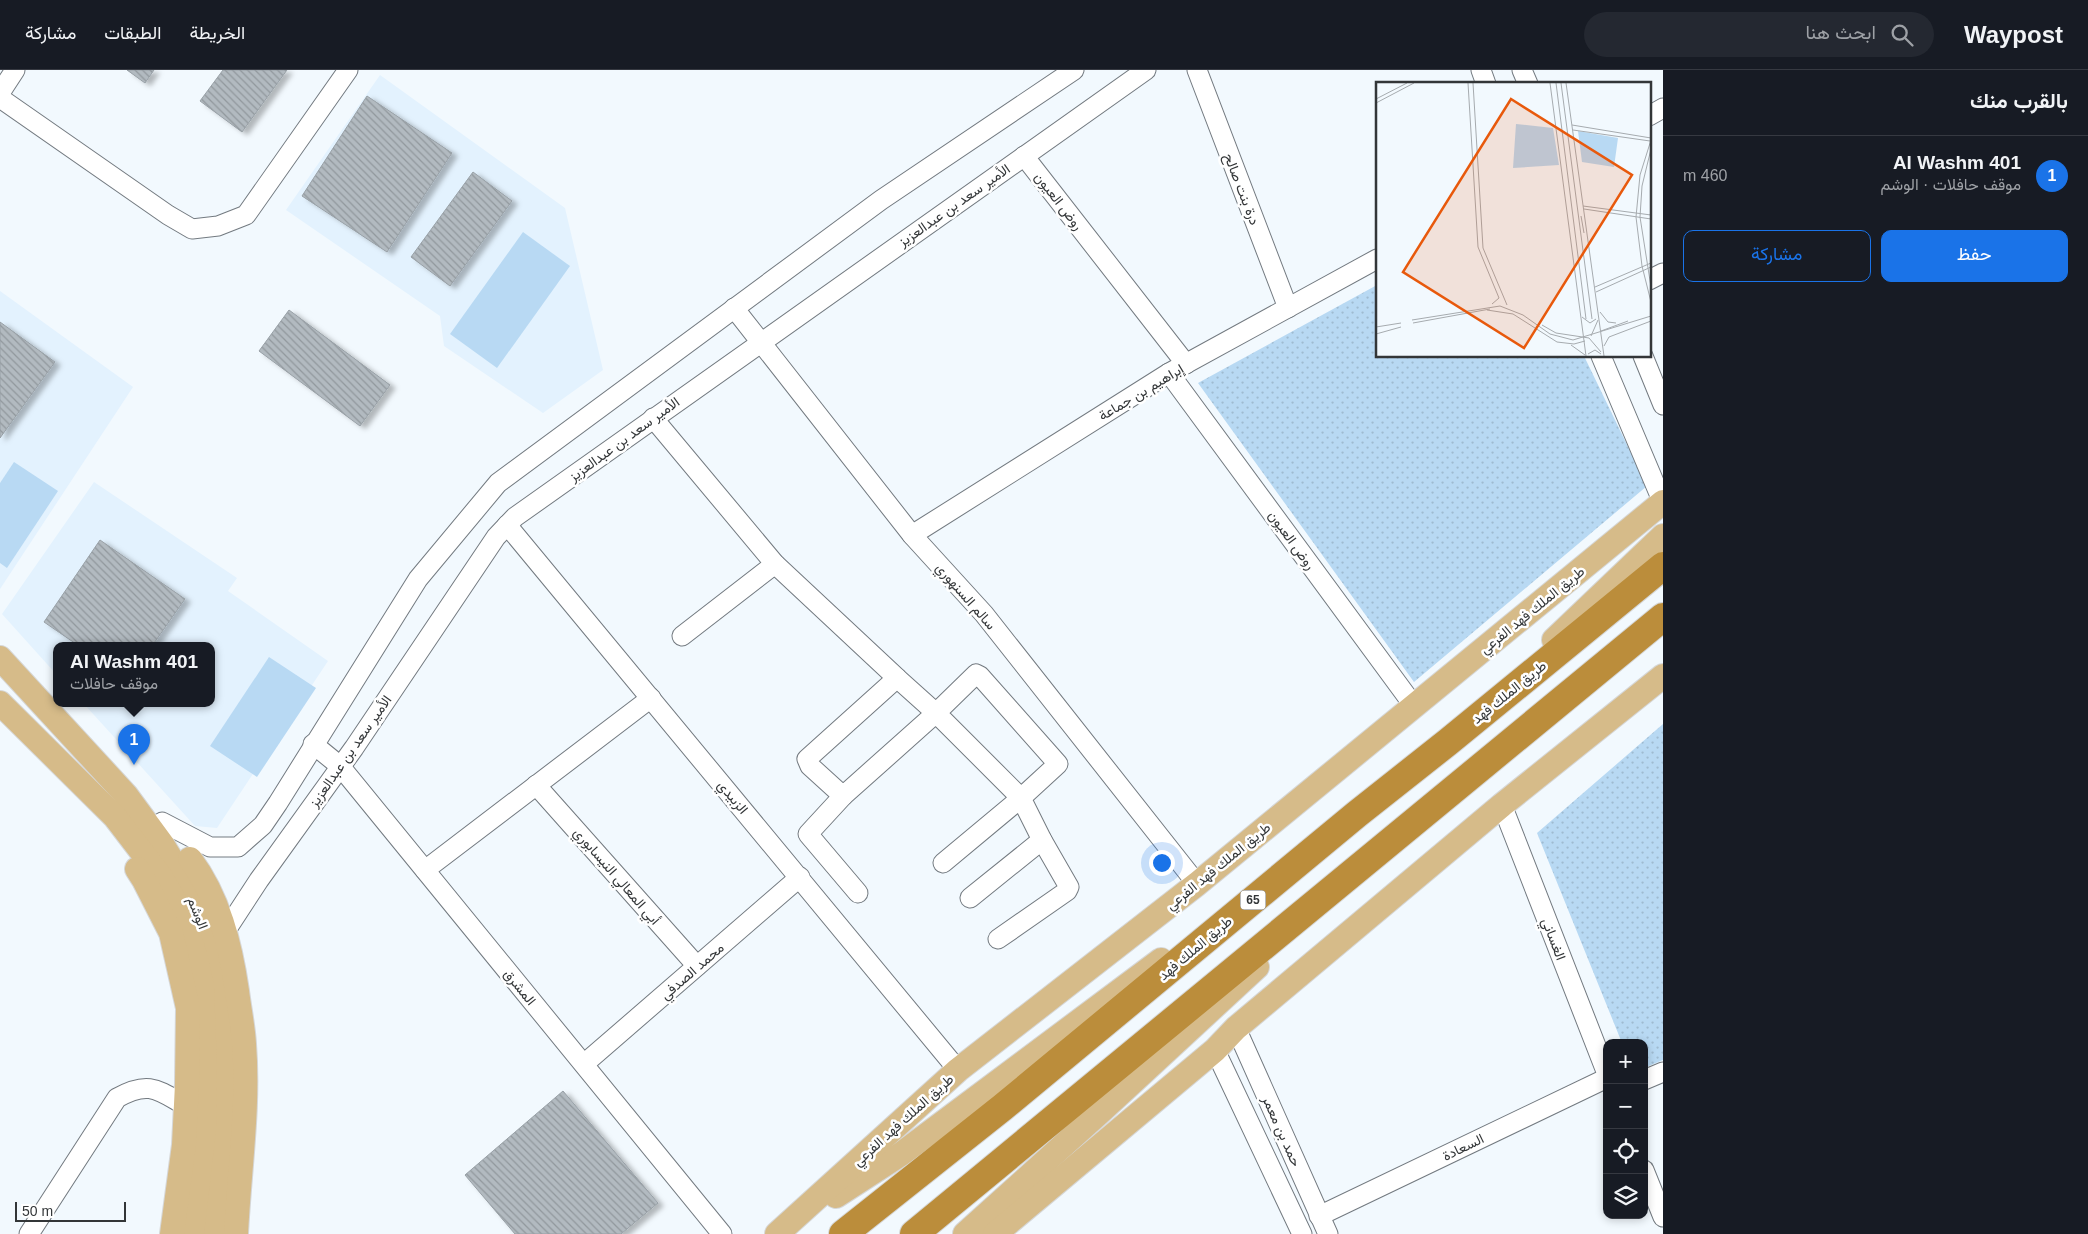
<!DOCTYPE html>
<html lang="ar">
<meta charset="utf-8">
<style>
body{margin:0;font-family:Helvetica,Vazirmatn,sans-serif;background:#242831;color:#f1f3f6;direction:rtl}
.controls{position:absolute;right:15px;bottom:15px;display:grid;overflow:hidden;border-radius:10px;box-shadow:0 2px 8px #0003}
.controls button{width:45px;height:45px;display:grid;place-items:center;padding:0;border:0;border-bottom:1px solid #363941;background:#171b24;color:#f1f3f6;font:25px sans-serif}
.scale{position:absolute;left:15px;bottom:12px;width:111px;box-sizing:border-box;padding-left:5px;border:2px solid #333638;border-top:0;font-size:14px;line-height:18px;white-space:nowrap;color:#333638;-webkit-text-stroke:4px #fff;paint-order:stroke}
.you{position:absolute;left:1161px;top:792px;width:18px;height:18px;margin:-12px;border:4px solid #fff;border-radius:50%;background:#1a73e8;box-shadow:0 0 0 8px #1a73e833}
.badge{display:grid;place-items:center;width:32px;height:32px;border-radius:50%;background:#1a73e8;color:#fff;font-size:16px;font-weight:700}
.pin{position:absolute;translate:-50% -41px;filter:drop-shadow(0 1px 2px #0008)}
.pin::after{content:'';position:absolute;top:26px;width:18px;height:15px;background:inherit;clip-path:polygon(0 0,100% 0,50% 100%)}
.popup{position:absolute;left:53px;top:572px;width:162px;height:65px;box-sizing:border-box;display:grid;place-content:center;border-radius:10px;background:#171b24;filter:drop-shadow(0 1px 4px #0005);font-size:16px;white-space:nowrap;color:#9ea1a6}
.popup b{font-size:19px;color:#f1f3f6}
.popup::after{content:'';position:absolute;left:50%;top:100%;margin-left:-10px;border:10px solid transparent;border-top-color:#171b24}
.list{margin:0;padding:0;list-style:none}
h2{display:flex;justify-content:space-between;align-items:center;height:65px;margin:0;padding:0 20px;font-size:21px}
h2 small{font-size:16px;font-weight:400;color:#9ea1a6}
.list li{display:grid;grid-template-columns:32px 1fr auto;gap:15px;align-items:center;box-sizing:border-box;height:80px;padding:0 20px;border-top:1px solid #363941}
.list b{display:block;font-size:19px;white-space:nowrap}
.list p{margin:0;font-size:16px;white-space:nowrap;color:#9ea1a6}
.list em{font-size:16px;font-style:normal;color:#9ea1a6}
.actions{display:flex;gap:10px;padding:15px 20px}
.actions a{flex:1;padding:11px 0;border:1px solid #1a73e8;border-radius:10px;text-align:center;font-size:18px;color:#1a73e8}
.actions .main{background:#1a73e8;color:#fff}
.icon{flex:none;width:28px;height:28px;fill:none;stroke:currentColor;stroke-width:2;stroke-linecap:round;stroke-linejoin:round}
.map{position:relative;flex:none;width:1663px;height:1164px;overflow:hidden;direction:ltr}
header{display:flex;align-items:center;gap:30px;box-sizing:border-box;height:70px;padding:0 25px;background:#171b24;border-bottom:1px solid #363941}
header strong{font-size:24px}
nav{display:flex;gap:28px;margin-inline-start:auto;font-size:18px}
.search{width:350px;height:45px;background:#242831;display:flex;align-items:center;gap:12px;box-sizing:border-box;padding:0 18px;border-radius:28px;color:#9ea1a6;font-size:19px}
main{display:flex}
aside{flex:1;background:#171b24}
.map>svg:first-child{display:block}
.built{fill:#e3f2fe}
.grass{fill:url(#grass-dots)}
.park{fill:#b8d9f3}
.building{fill:url(#building-back-hatch);stroke:#98a0a6;filter:url(#shadow)}
.lines{fill:none;stroke-linecap:round;stroke-linejoin:round}
.minor-casing{stroke:#737a80;stroke-width:21}
.major-casing{stroke:#d6d7d7;stroke-width:26}
.highway-casing{stroke:#d6d7d7;stroke-width:30}
.minor{stroke:#fff;stroke-width:19}
.major{stroke:#d6bb89;stroke-width:24}
.highway{stroke:#bb8d3b;stroke-width:28}
.labels{text-anchor:middle;stroke-width:5;stroke-linejoin:round;paint-order:stroke}
.shield{fill:#fff;stroke:#707274;stroke-width:1}
.shield-label{font-size:12px;font-weight:bold;fill:#333638}
.street-label{font-size:14px;fill:#333638;stroke:#fff}
.inset-road{fill:none;stroke:#a6abaf;stroke-width:1}
.view{fill:#e8590c;fill-opacity:0.15;stroke:#e8590c;stroke-width:2.5}
.inset-edge{fill:none;stroke:#333638;stroke-width:2.5}
</style>
<header>
<strong>Waypost</strong>
<div class="search"><svg class="icon" aria-label="search" viewBox="0 0 24 24"><circle cx="10" cy="10" r="6"/><path d="M15 15l6 6"/></svg>ابحث هنا</div>
<nav><a>الخريطة</a><a>الطبقات</a><a>مشاركة</a></nav>
</header>
<main>
<aside>
<h2>بالقرب منك<small></small></h2>
<ul class="list">
<li><span class="badge">1</span><div><b>Al Washm 401</b><p>موقف حافلات · الوشم</p></div><em>460 m</em></li>
</ul>
<div class="actions"><a class="main">حفظ</a><a>مشاركة</a></div>
</aside>
<div class="map">
<svg width="1663" height="1164" viewBox="0 0 1663 1164">
<defs>
<pattern id="grass-dots" width="8" height="8" patternUnits="userSpaceOnUse" patternTransform="scale(1.25)"><rect width="8" height="8" fill="#b8d9f3"/><path d="M2 2h.1M6 6h.1" fill="none" stroke="#9fbbd1" stroke-width="1.8" stroke-linecap="round"/></pattern>
<pattern id="building-back-hatch" width="6" height="6" patternUnits="userSpaceOnUse" patternTransform="scale(1.25)"><rect width="6" height="6" fill="#b2bac0"/><path d="M-1 5l2 2M0 0l6 6M5-1l2 2" fill="none" stroke="#91989d"/></pattern>
<filter id="shadow"><feDropShadow dx="5.5" dy="3" stdDeviation="2.5" flood-color="#0004"/></filter>
</defs>
<rect width="100%" height="100%" fill="#f2f9fe"/>
<g class="built">
<polygon points="380,5 565,138 603,300 543,343 444,276 440,246 286,140"/>
<polygon points="0,221 133,317 0,519"/>
<polygon points="94,412 237,508 228,521 328,591 217,758 195,756 84,634 212,634 212,576 56,576 56,604 2,544"/>
</g>
<g class="grass">
<polygon points="1377,215 1377,286 1584,286 1647,416 1414,612 1198,313"/>
<polygon points="1663,654 1663,990 1644,998 1644,973 1622,973 1537,763"/>
</g>
<g class="park">
<polygon points="523,162 570,196 497,298 450,264"/>
<polygon points="14,392 58,421 7,498 0,493 0,413"/>
<polygon points="269,587 316,618 257,707 210,676"/>
</g>
<g class="building">
<polygon points="127,0 154,0 145,13"/>
<polygon points="223,0 287,0 242,62 200,31"/>
<polygon points="367,26 452,83 387,182 302,126"/>
<polygon points="473,102 512,131 450,216 411,187"/>
<polygon points="289,240 390,315 360,356 259,281"/>
<polygon points="0,252 55,292 0,368"/>
<polygon points="100,470 185,529 152,576 79,576 44,552"/>
<polygon points="563,1021 658,1133 621,1164 515,1164 465,1105"/>
</g>
<g class="lines">
<g class="minor-casing">
<g id="minor">
<polyline points="1197,0 1288,238"/>
<polyline points="1481,0 1486,14"/>
<polyline points="1522,0 1528,14"/>
<polyline points="0,23 15,0"/>
<polyline points="0,28 168,145 192,159 218,156 246,145 348,0"/>
<polyline points="1649,46 1663,38"/>
<polyline points="1024,86 1186,294"/>
<polyline points="1649,210 1663,203"/>
<polyline points="734,238 912,465 984,544 1197,814"/>
<polyline points="1601,286 1663,433"/>
<polyline points="1643,286 1663,335"/>
<polyline points="1169,303 1414,636"/>
<polyline points="653,348 775,494 897,608"/>
<polyline points="507,455 958,1000"/>
<polyline points="912,465 1169,303 1377,189"/>
<polyline points="682,566 775,494"/>
<polyline points="313,674 340,696 722,1164"/>
<polyline points="536,715 697,896"/>
<polyline points="843,726 808,764 858,823"/>
<polyline points="1502,735 1607,1004"/>
<polyline points="162,752 210,777 238,777 263,755 278,733 418,509 498,413 881,130 1074,0"/>
<polyline points="943,793 1021,728 1058,694 980,606 976,604 936,643 897,608 807,689 810,696 843,726 936,643 1021,728 1042,770 1069,817 1067,821 998,869"/>
<polyline points="425,800 651,628"/>
<polyline points="970,828 1042,770"/>
<polyline points="225,862 259,810 354,678 496,467 515,447 1146,0"/>
<polyline points="1236,958 1328,1164"/>
<polyline points="1215,980 1302,1164"/>
<polyline points="584,994 800,807"/>
<polyline points="1644,1010 1663,1002"/>
<polyline points="1644,1100 1663,1147"/>
<polyline points="1319,1146 1607,1008"/>
<path d="M29,1164L117,1028C149,1010 158,1020 186,1036"/>
</g>
</g>
<g class="major-casing">
<g id="major">
<polyline points="1554,570 1663,466"/>
<polyline points="0,588 126,725 162,774 187,815 202,850 213,886 225,961 227,1014 221,1102 213,1164"/>
<polyline points="0,633 115,747 161,807 176,833 187,860 196,888 202,917 205,995 204,1060 192,1164"/>
<path d="M190,789C219,828 230,874 237,921C239,938 243,956 244,974C249,1037 239,1101 236,1164"/>
<polyline points="137,799 144,810 171,863 188,938 187,1014 184,1075 172,1164"/>
<polyline points="836,1126 901,1084 1161,890"/>
<polyline points="777,1164 958,1000 1197,814 1663,432"/>
<polyline points="965,1164 1099,1043 1257,897"/>
<polyline points="995,1164 1215,980 1236,958 1502,735 1663,606"/>
</g>
</g>
<g class="highway-casing">
<g id="highway">
<polyline points="843,1164 1003,1037 1357,744 1448,672 1663,496"/>
<polyline points="914,1164 1663,547"/>
</g>
</g>
<use href="#minor" class="minor"/>
<use href="#major" class="major"/>
<use href="#highway" class="highway"/>
</g>
<g class="labels">
<rect class="shield" x="1240.5" y="820.5" width="25" height="19" rx="4"/>
<g class="shield-label">
<text x="1253" y="834">65</text>
</g>
<g class="street-label">
<text transform="translate(1242 119) rotate(69)" y="5">درة بنت صالح</text>
<text transform="translate(1059 131) rotate(52)" y="5">روض العيون</text>
<text transform="translate(954 135) rotate(-35)" y="5">الأمير سعد بن عبدالعزيز</text>
<text transform="translate(1141 322) rotate(-31)" y="5">إبراهيم بن جماعة</text>
<text transform="translate(624 369) rotate(-36)" y="5">الأمير سعد بن عبدالعزيز</text>
<text transform="translate(1292 470) rotate(54)" y="5">روض العيون</text>
<text transform="translate(966 526) rotate(49)" y="5">سالم السنهوري</text>
<text transform="translate(1532 540) rotate(-39)" y="5">طريق الملك فهد الفرعي</text>
<text transform="translate(1509 622) rotate(-39)" y="5">طريق الملك فهد</text>
<text transform="translate(350 681) rotate(-55)" y="5">الأمير سعد بن عبدالعزيز</text>
<text transform="translate(733 727) rotate(50)" y="5">الزبيدي</text>
<text transform="translate(1218 796) rotate(-39)" y="5">طريق الملك فهد الفرعي</text>
<text transform="translate(617 806) rotate(49)" y="5">أبي المعالي النيسابوري</text>
<text transform="translate(198 843) rotate(69)" y="5">الوشم</text>
<text transform="translate(1554 869) rotate(69)" y="5">الغساني</text>
<text transform="translate(1195 878) rotate(-40)" y="5">طريق الملك فهد</text>
<text transform="translate(692 901) rotate(-41)" y="5">محمد الصدفي</text>
<text transform="translate(520 917) rotate(51)" y="5">المشرق</text>
<text transform="translate(903 1050) rotate(-42)" y="5">طريق الملك فهد الفرعي</text>
<text transform="translate(1282 1061) rotate(66)" y="5">حمد بن معمر</text>
<text transform="translate(1463 1077) rotate(-26)" y="5">السعادة</text>
</g>
</g>
<g transform="translate(1376 12)">
<rect width="275" height="275" fill="#f2f9fe"/>
<path d="M140,42L177,46L183,83L137,86ZM202,49L242,56L238,85L206,80Z" fill="#b8d9f3"/>
<path class="inset-road" d="M92,1L102,165L123,216L116,222M97,1L107,166L131,223M174,1L210,274M180,1L210,237M185,1L216,237M190,1L228,274M0,17L31,1M0,21L38,1M196,43L275,56M197,48L274,59M275,58L264,93L260,135L266,184L275,220M275,67L266,104L264,135L275,205M207,124L275,133M208,127L275,137M205,134L208,151M219,205L275,181M220,210L275,185M111,228L137,232L181,260L198,262L209,259M224,230L232,240L240,241M206,235L214,241L220,237M36,238L124,224L147,233L174,252L197,258L275,234M37,241L114,227M166,243L180,251L213,256L225,270M0,245L25,241M225,249L252,239M0,252L25,245M215,254L222,238M195,263L209,273M228,264L233,255L275,239M212,272L219,268L225,272"/>
<path class="view" d="M135,17L256,93L148,266L27,190Z"/>
<rect width="275" height="275" class="inset-edge"/>
</g>
</svg>
<div class="controls">
<button>+</button>
<button>−</button>
<button><svg class="icon" aria-label="locate" viewBox="0 0 24 24"><circle cx="12" cy="12" r="6"/><path d="M12 2v4M12 18v4M2 12h4M18 12h4"/></svg></button>
<button><svg class="icon" aria-label="layers" viewBox="0 0 24 24"><path d="M12 4l9 5-9 5-9-5zM3 14l9 5 9-5"/></svg></button>
</div>
<div class="scale">50 m</div>
<div class="you"></div>
<div class="pin badge" style="left:134px;top:695px">1</div>
<div class="popup"><b>Al Washm 401</b>موقف حافلات</div>
</div>
</main>
